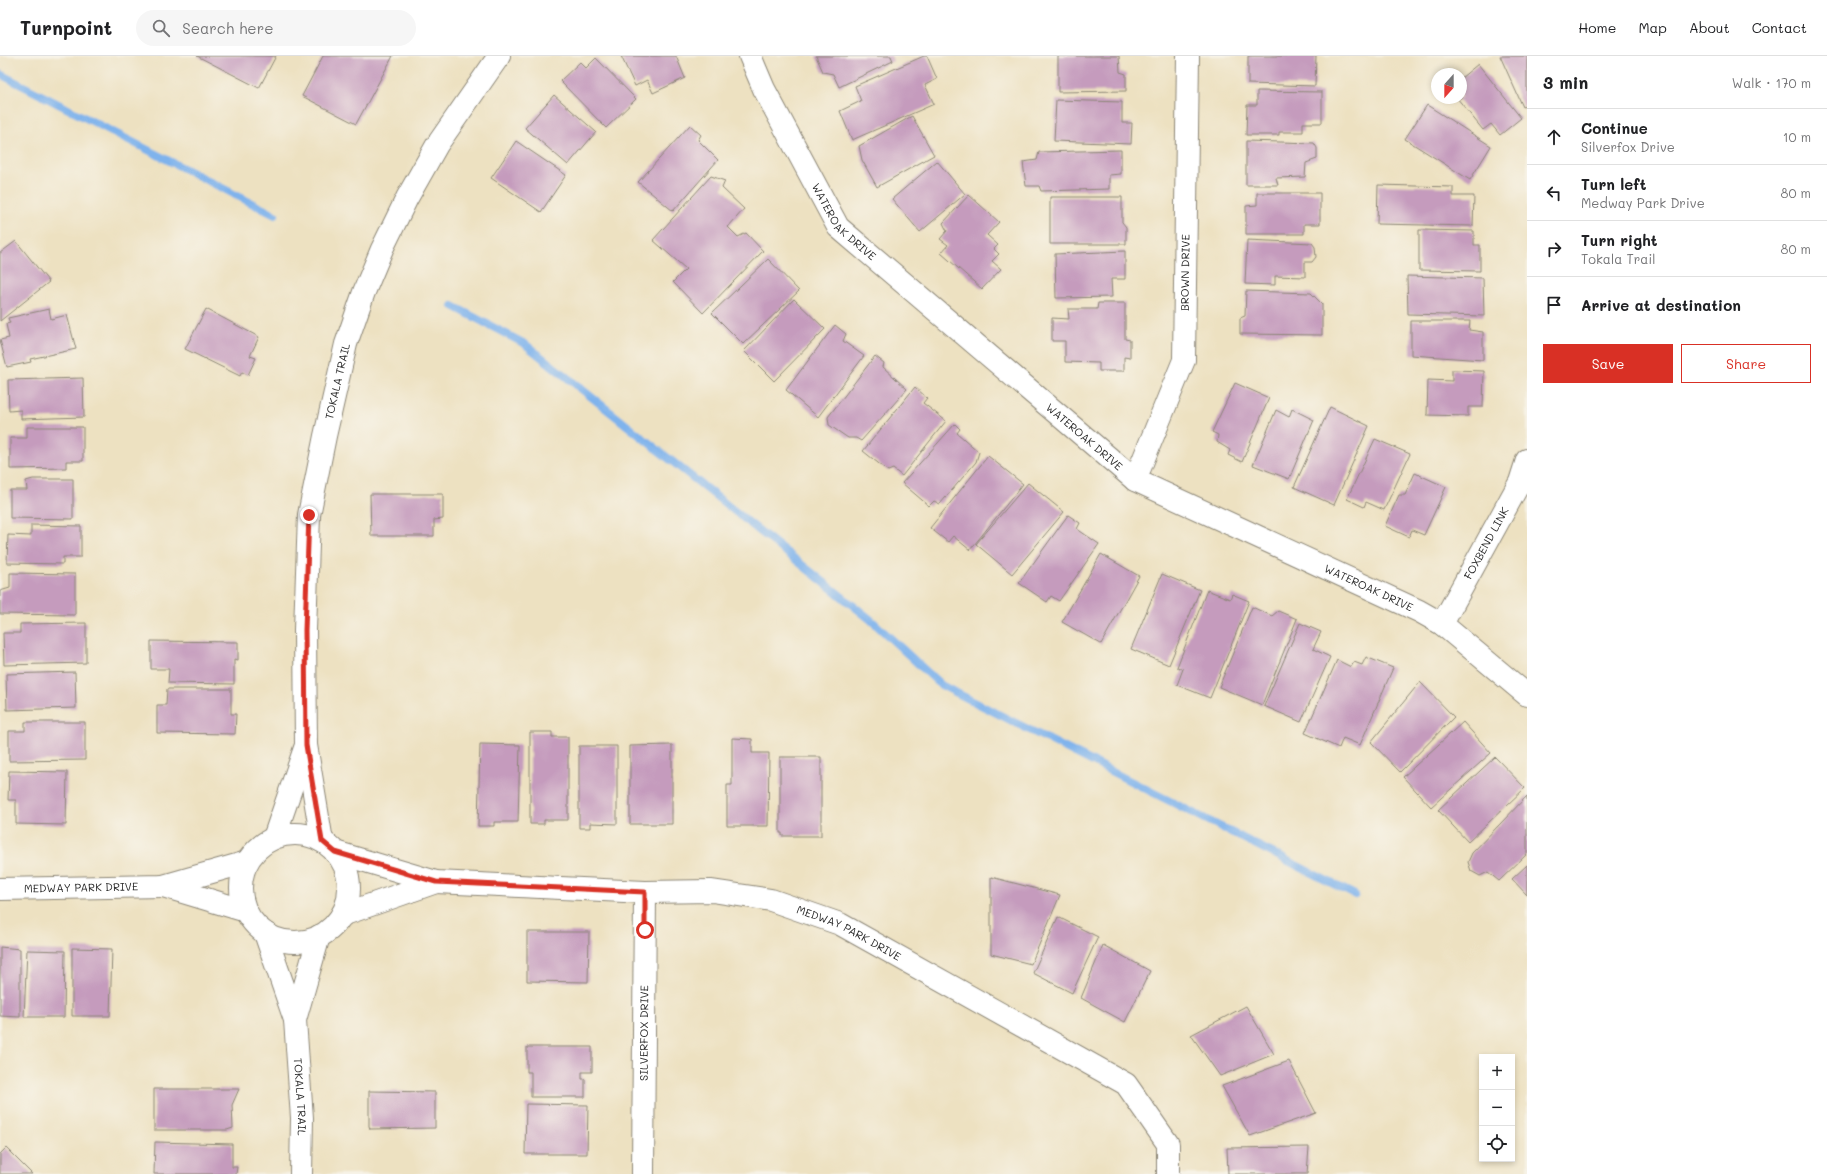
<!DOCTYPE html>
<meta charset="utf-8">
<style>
body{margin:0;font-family:Mali,sans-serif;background:#f6f6f6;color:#202124}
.controls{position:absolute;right:12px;bottom:12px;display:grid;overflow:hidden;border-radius:0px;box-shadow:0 2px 6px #0003}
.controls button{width:36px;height:36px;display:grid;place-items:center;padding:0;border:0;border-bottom:1px solid #e0e0e0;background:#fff;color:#202124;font:20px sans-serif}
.compass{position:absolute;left:1431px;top:12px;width:36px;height:36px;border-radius:50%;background:#fff;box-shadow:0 2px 6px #0003;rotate:201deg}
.stop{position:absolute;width:12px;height:12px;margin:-9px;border:3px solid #d93025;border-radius:50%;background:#fff}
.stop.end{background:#d93025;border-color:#fff;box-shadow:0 1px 4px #0008}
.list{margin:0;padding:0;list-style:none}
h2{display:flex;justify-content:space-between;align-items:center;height:52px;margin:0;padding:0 16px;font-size:17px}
h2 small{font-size:13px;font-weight:400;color:#757577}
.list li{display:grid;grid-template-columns:26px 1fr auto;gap:12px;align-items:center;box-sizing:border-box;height:56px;padding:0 16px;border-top:1px solid #e0e0e0}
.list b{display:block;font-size:15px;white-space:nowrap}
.list p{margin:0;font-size:13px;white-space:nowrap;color:#757577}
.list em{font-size:13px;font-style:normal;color:#757577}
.actions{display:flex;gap:8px;padding:12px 16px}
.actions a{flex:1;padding:9px 0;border:1px solid #d93025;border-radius:0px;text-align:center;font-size:14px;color:#d93025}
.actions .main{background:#d93025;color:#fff}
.icon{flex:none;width:22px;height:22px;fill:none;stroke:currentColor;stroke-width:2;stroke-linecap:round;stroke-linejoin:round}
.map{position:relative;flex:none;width:1527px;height:1118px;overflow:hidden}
header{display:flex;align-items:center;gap:24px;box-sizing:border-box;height:56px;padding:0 20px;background:#fff;border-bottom:1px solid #e0e0e0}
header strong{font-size:19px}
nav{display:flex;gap:22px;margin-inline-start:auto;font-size:14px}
.search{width:280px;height:36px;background:#f6f6f6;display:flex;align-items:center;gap:10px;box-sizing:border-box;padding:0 14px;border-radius:22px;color:#757577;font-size:15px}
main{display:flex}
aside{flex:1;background:#fff}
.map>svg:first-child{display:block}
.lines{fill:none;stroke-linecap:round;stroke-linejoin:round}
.stream{stroke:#7fb3ec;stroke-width:8}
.building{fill:#c59bbd}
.minor-casing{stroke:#8c8676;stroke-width:24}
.tertiary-casing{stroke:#8c8676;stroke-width:24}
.minor{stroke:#fff;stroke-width:22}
.tertiary{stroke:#fff;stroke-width:22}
.route{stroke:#d93025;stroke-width:5}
.labels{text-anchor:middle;stroke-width:3;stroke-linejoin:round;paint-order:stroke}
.street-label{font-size:11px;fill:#2b2b2b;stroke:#f7f3e8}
</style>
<header>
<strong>Turnpoint</strong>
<div class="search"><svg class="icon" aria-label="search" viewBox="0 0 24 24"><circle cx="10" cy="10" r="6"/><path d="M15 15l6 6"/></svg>Search here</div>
<nav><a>Home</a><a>Map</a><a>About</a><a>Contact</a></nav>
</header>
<main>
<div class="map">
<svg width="1527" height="1118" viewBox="0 0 1527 1118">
<rect width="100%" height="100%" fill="#f7f3e8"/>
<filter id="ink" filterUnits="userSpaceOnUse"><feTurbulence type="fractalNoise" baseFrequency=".025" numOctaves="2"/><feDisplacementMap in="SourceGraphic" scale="8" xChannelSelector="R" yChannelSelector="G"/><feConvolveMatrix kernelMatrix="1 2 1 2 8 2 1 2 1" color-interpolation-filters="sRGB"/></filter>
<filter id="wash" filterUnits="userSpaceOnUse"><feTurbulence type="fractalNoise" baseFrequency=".012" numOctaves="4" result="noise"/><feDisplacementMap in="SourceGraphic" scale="16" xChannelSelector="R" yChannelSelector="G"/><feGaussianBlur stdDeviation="0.9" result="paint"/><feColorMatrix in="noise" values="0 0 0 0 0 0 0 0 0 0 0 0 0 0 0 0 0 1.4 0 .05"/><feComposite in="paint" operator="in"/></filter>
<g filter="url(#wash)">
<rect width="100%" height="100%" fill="#ede1c1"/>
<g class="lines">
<g class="stream">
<polyline points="0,18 275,159"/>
<polyline points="453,250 525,288 870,563 941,629 1355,839"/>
</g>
</g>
<g id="blocks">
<g class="building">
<polygon points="197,0 276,0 259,32"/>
<polygon points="323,0 393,0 356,68 302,40"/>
<polygon points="621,0 676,0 685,22 653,37 647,24 635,30"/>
<polygon points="816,0 891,0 893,5 839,31 833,18 823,16"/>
<polygon points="924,0 927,0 937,23 925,29 934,48 852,84 840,55 861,45 855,30"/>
<polygon points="1058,0 1119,0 1120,16 1126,18 1126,35 1058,36"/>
<polygon points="1248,0 1316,0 1315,30 1248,28"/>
<polygon points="1500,0 1527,0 1527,49 1523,51"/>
<polygon points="596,2 636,43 606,72 560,25 580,6 586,12"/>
<polygon points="1478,8 1521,62 1500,79 1491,68 1483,74 1457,42 1461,42 1461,22"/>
<polygon points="1257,35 1322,36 1322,67 1303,67 1303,76 1279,76 1279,79 1246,79 1247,49 1257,49"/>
<polygon points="554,39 596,76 568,109 525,72"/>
<polygon points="1056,44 1122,46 1122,67 1132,67 1131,88 1054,85"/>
<polygon points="1427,49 1491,90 1470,124 1405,83"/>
<polygon points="912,60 934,99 877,131 862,104 859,90"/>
<polygon points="690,69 701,79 698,84 718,104 673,155 638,126"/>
<polygon points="516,85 566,119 541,156 491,122"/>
<polygon points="1246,85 1314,87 1317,92 1317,103 1306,107 1305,121 1276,122 1278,129 1246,129"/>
<polygon points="1121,94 1121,118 1109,119 1109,133 1041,135 1039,130 1026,130 1023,106 1037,104 1039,96"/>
<polygon points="937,105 965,138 920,176 892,143"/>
<polygon points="711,120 725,125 722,132 744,153 728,171 738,181 746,177 763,195 703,257 673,226 686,213 653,184"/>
<polygon points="1378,129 1453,131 1453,140 1474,140 1473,170 1377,168"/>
<polygon points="1257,137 1320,137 1320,168 1304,168 1304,178 1246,178 1246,150 1257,149"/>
<polygon points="969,139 999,166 987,179 998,189 994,193 999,198 992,205 1001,213 982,233 941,197 948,189 940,183 947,175 943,167"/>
<polygon points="1050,141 1122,141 1122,166 1126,171 1126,188 1050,188"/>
<polygon points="1419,174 1474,175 1474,189 1480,189 1480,215 1419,214"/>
<polygon points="1247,184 1312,187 1315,191 1316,201 1312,206 1305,206 1305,221 1275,220 1275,229 1245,228"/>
<polygon points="16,185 49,226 0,265 0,197"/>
<polygon points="1125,195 1125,223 1111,223 1112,241 1056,242 1055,198"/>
<polygon points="768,203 799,235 743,288 712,257"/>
<polygon points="1407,220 1483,222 1484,260 1408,258"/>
<polygon points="1246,235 1311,237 1322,248 1322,279 1240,278 1240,262 1245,260"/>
<polygon points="794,243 825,273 774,325 744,295"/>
<polygon points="1098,247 1125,247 1125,283 1130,284 1130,302 1124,301 1124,315 1099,315 1099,307 1065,306 1065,285 1052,285 1052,262 1069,263 1068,253 1097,253"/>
<polygon points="49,253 51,263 67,259 76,293 30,303 31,306 7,311 0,284 9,282 6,268 10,267 8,262"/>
<polygon points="206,253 259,281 250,300 256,302 248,319 242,316 240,320 185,293"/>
<polygon points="1411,265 1470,265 1469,274 1483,276 1483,304 1411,299"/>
<polygon points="835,269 846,278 843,285 864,300 818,361 786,334"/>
<polygon points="875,300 884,307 883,311 907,333 861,385 856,382 848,382 829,369 828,361"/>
<polygon points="1452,314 1484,315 1483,351 1468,351 1468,360 1427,359 1428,324 1452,325"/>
<polygon points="83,322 84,361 21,363 21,354 9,355 8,324"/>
<polygon points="1235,327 1269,342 1242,406 1228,399 1230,394 1217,386 1218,379 1212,376"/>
<polygon points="915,331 927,342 923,347 946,365 902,420 893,413 888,415 863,395"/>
<polygon points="1330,351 1369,370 1334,449 1294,431"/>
<polygon points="1292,353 1314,364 1289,423 1253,409 1276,354 1289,361"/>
<polygon points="955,368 960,373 957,377 979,396 976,406 940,448 934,445 929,450 902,427"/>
<polygon points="27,371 83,371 83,405 66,405 66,412 10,413 10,382 27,382"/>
<polygon points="1375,383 1410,398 1384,454 1366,446 1364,451 1347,443"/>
<polygon points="988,400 1023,428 970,494 953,480 948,486 930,472"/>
<polygon points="1415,417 1446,431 1424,479 1412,474 1409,481 1385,470 1399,439 1405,439"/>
<polygon points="33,423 73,423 73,463 10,462 10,434 27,434 26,425"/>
<polygon points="1028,427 1064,456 1012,518 976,488"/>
<polygon points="370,438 443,438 443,463 434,464 434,480 371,480"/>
<polygon points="1068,459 1080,467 1077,473 1099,488 1059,545 1051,540 1047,546 1019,527"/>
<polygon points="31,469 81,470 81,501 63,501 63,508 7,507 8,479 31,480"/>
<polygon points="1101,498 1139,520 1101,588 1062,566"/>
<polygon points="10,517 75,518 75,559 0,558 0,535 10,532"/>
<polygon points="1162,518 1200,534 1169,609 1131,593"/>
<polygon points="1207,534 1230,543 1232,538 1249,545 1210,642 1177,629 1183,613 1177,611"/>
<polygon points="1252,551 1272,560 1278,555 1297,563 1262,649 1219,631"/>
<polygon points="86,567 86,607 4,609 3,577 20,577 20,568"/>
<polygon points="1300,567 1321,576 1313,593 1330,601 1301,666 1264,650"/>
<polygon points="151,585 238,586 238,604 234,603 234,628 168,627 169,613 151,613"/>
<polygon points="1366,601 1393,612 1360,689 1343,682 1339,692 1305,677 1337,604 1351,611 1354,606 1362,609"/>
<polygon points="75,616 76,652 7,654 6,618"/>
<polygon points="1420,626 1454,661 1400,716 1371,686"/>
<polygon points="167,633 231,633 231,658 236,658 235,678 157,677 157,649 166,649"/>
<polygon points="25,666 85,666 85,704 9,705 9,675 25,675"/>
<polygon points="1463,666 1491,697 1431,751 1403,721"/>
<polygon points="530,676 552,676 552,681 568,681 568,764 544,764 544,768 530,768"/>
<polygon points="732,682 752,683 752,697 769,697 768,770 727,770 727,729 732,729"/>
<polygon points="480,688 520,689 518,766 494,766 494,770 478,770"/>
<polygon points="672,689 672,768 630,768 630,690"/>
<polygon points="579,690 617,690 617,768 590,767 590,772 579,772"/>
<polygon points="780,701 821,701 821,780 782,780 782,777 780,777"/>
<polygon points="1495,701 1525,732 1468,786 1438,754"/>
<polygon points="9,715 67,716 66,769 16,768 16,744 8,744"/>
<polygon points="1527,740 1527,798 1499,825 1488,816 1480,820 1471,815 1468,806 1472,797"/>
<polygon points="1527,809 1527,839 1512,823"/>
<polygon points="991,821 1060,839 1031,908 991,898"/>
<polygon points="1058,861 1098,881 1072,937 1033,917"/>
<polygon points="527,876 589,876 588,926 527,925"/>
<polygon points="1103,889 1150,915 1125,966 1081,942"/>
<polygon points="0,891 20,893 20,961 0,960"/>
<polygon points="72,892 112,893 110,960 72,960"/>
<polygon points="27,894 65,895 64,961 24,961"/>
<polygon points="1246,950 1274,998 1220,1020 1191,979"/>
<polygon points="527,991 592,991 592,1016 582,1016 582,1023 585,1023 585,1041 531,1041 531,1016 527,1016"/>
<polygon points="1289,1005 1316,1057 1250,1080 1222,1030"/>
<polygon points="154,1033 239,1033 232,1049 233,1072 227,1074 154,1074"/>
<polygon points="369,1035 435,1036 435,1072 370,1073 369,1070"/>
<polygon points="526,1048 588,1049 587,1098 525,1098"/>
<polygon points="155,1086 232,1088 232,1111 237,1111 236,1118 154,1118"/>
<polygon points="1309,1091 1307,1118 1228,1118 1227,1092"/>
<polygon points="6,1092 32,1118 0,1118 0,1098"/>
</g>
</g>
</g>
<g filter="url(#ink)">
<use href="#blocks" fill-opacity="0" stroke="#8c8676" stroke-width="1"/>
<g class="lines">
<g class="minor-casing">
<g id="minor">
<path id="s1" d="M750,0L764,33L838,171L1135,424L1419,555L1442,568L1527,639"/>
<path id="s2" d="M1135,424L1184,304L1188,0"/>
<path id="s3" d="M1442,568L1520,426L1527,404"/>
<path id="s4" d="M335,796L436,826L645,836L712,835L771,844L840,868L1126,1028L1168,1088V1118"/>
<polyline points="342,859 436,826"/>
<path id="s5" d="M643,1118L645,836"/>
</g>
</g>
<g class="tertiary-casing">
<g id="tertiary">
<circle cx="295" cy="832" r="54"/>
<polyline points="274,782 305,692"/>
<path id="s6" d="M322,785L306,689L305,574L309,459L325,380L346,288L364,236L382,193L407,142L437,89L499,0"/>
<polyline points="163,830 246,855"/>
<path id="s7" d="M0,833L163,830L247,806"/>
<path id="s8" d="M265,877L295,964L302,1062L301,1118"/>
<polyline points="295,964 319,880"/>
</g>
</g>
<use href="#minor" class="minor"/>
<use href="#tertiary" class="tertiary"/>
</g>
</g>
<g class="lines" filter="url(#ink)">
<polyline class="route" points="309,459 305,574 306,689 322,785 335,796 436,826 645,836 645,874"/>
</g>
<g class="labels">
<g class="street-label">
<text dy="4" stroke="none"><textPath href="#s1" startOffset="192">WATEROAK DRIVE</textPath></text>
<text dy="4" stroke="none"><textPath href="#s2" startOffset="217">BROWN DRIVE</textPath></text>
<text dy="4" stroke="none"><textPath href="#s6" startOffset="464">TOKALA TRAIL</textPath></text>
<text dy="4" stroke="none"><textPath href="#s1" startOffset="516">WATEROAK DRIVE</textPath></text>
<text dy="4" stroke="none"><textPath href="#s3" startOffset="92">FOXBEND LINK</textPath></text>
<text dy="4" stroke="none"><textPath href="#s1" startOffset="840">WATEROAK DRIVE</textPath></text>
<text dy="4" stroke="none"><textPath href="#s7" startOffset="81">MEDWAY PARK DRIVE</textPath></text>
<text dy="4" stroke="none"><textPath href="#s4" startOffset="526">MEDWAY PARK DRIVE</textPath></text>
<text dy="4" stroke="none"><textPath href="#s5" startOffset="141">SILVERFOX DRIVE</textPath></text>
<text dy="4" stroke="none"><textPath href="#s8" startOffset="169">TOKALA TRAIL</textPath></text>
</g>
</g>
</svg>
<div class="controls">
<button>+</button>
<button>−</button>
<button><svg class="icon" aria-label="locate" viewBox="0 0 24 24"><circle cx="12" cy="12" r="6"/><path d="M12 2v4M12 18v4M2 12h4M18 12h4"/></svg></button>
</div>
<svg class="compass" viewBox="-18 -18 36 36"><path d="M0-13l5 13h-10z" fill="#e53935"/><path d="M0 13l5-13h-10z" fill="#757577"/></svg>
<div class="stop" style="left:645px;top:874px"></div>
<div class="stop end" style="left:309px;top:459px"></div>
</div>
<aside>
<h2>3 min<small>Walk · 170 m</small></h2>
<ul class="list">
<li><svg class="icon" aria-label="ahead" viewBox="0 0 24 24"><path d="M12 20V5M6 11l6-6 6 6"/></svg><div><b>Continue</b><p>Silverfox Drive</p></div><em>10 m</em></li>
<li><svg class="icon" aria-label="left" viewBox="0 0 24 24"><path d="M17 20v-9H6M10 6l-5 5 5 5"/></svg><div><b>Turn left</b><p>Medway Park Drive</p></div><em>80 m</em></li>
<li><svg class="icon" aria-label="right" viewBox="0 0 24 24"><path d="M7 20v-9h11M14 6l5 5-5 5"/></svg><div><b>Turn right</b><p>Tokala Trail</p></div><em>80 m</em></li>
<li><svg class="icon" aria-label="arrive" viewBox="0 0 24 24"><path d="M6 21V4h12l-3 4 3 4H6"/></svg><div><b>Arrive at destination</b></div></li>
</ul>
<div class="actions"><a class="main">Save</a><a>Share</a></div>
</aside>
</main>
